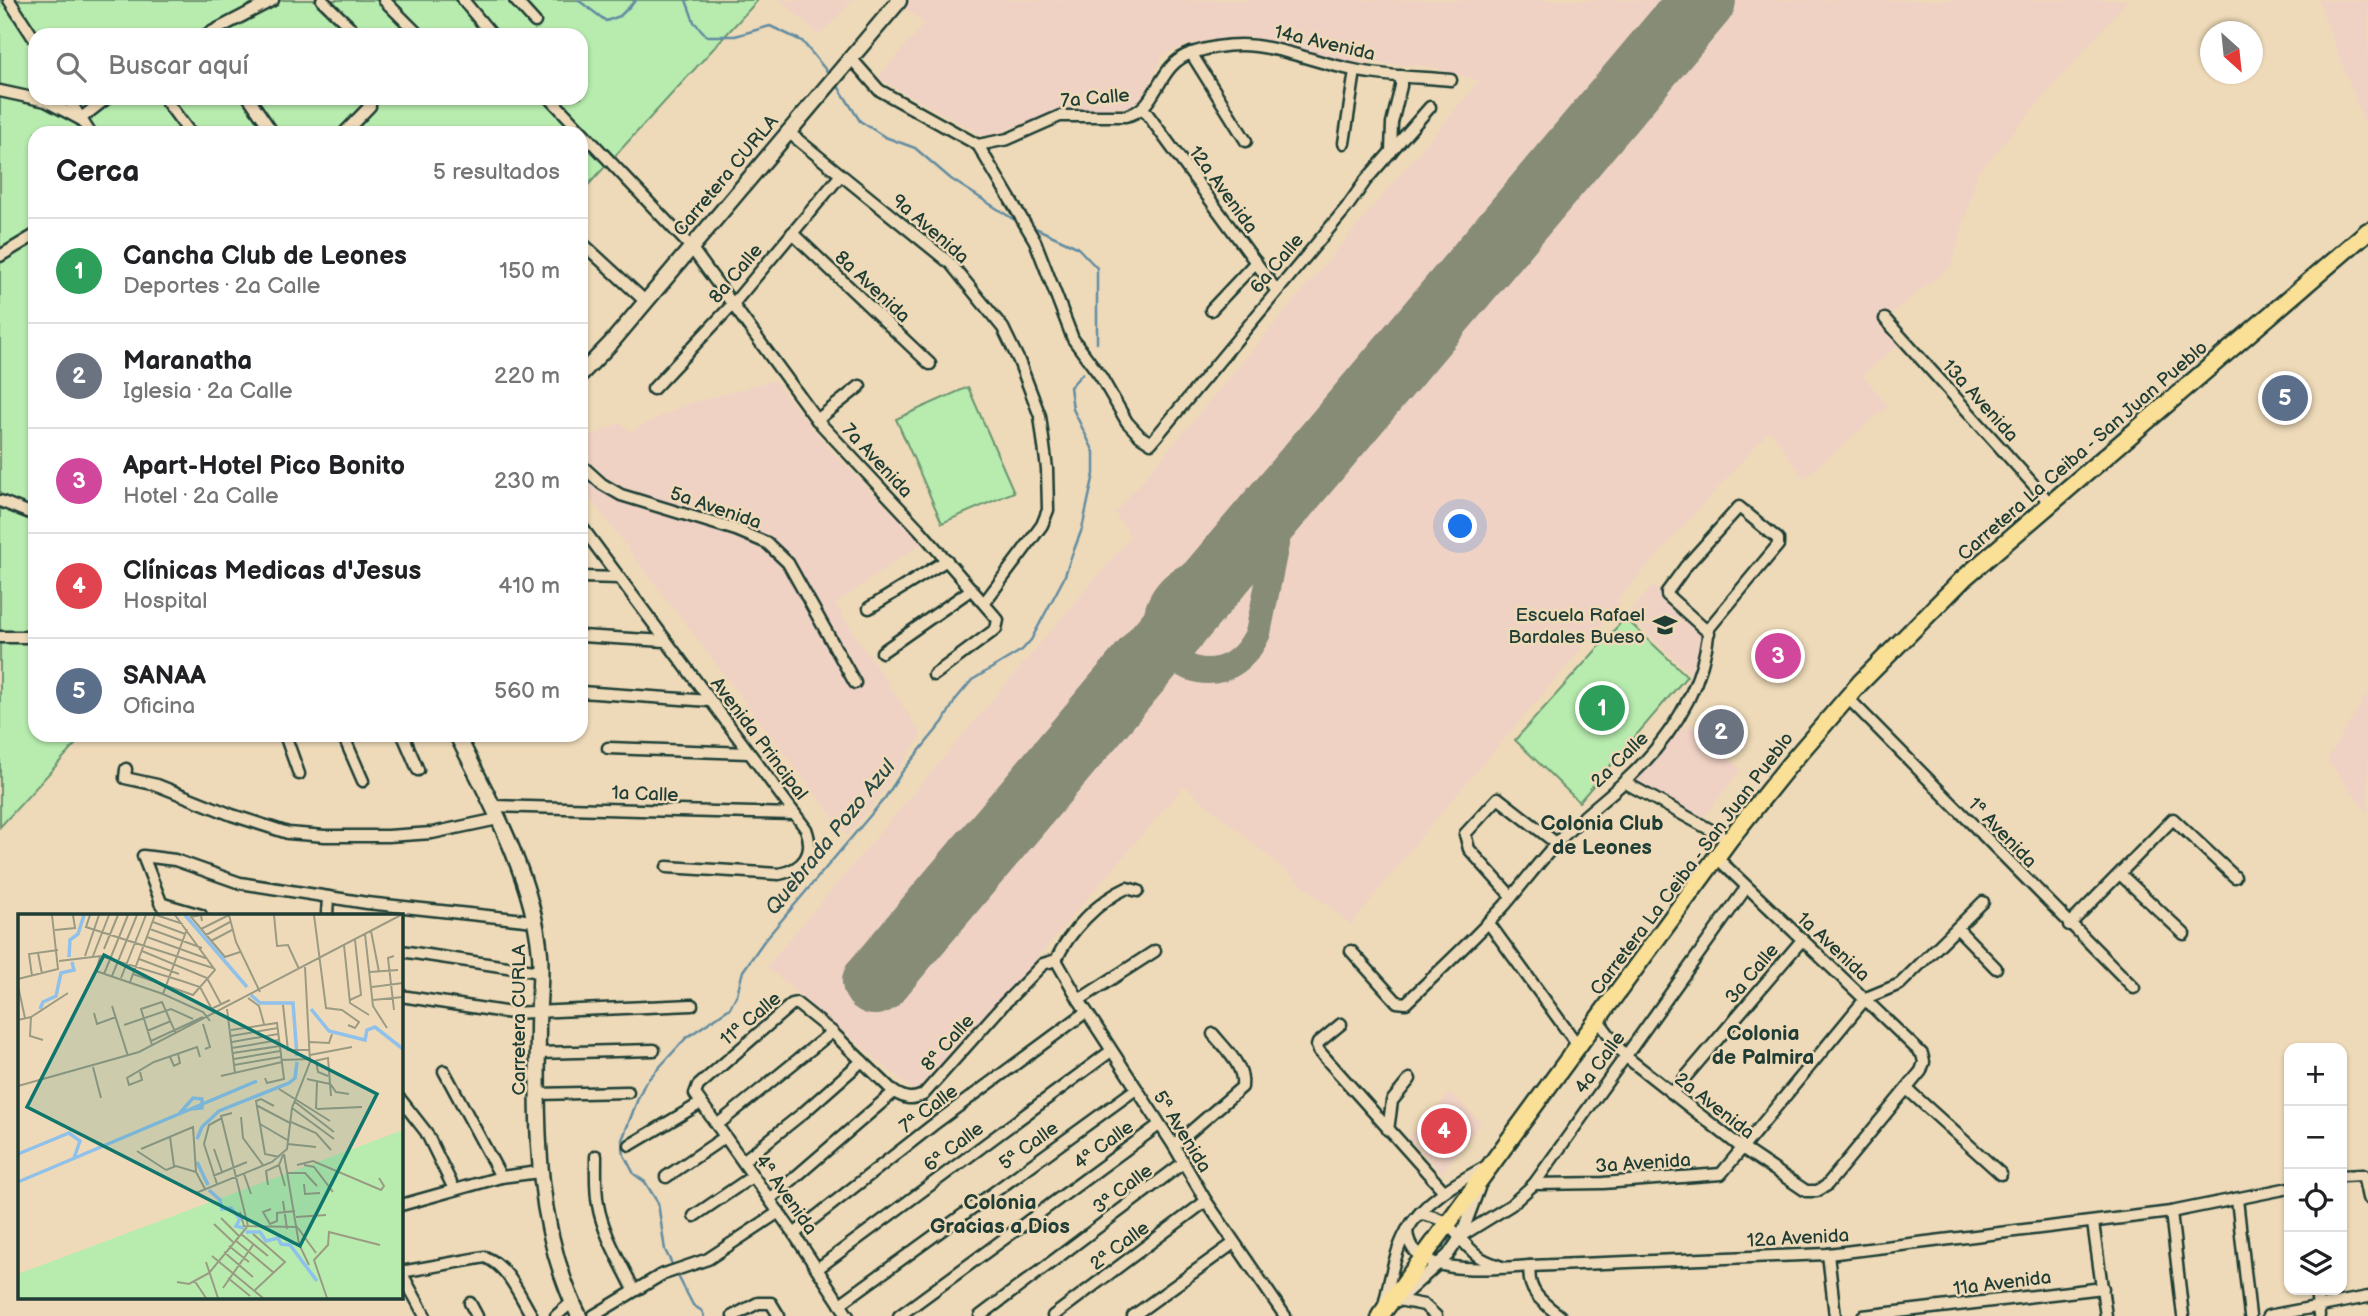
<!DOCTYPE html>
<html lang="es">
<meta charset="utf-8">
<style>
body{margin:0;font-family:"Balsamiq Sans",sans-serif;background:#f6f6f6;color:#202124}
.controls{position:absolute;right:21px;bottom:21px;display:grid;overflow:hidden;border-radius:14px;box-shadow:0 2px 5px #0004}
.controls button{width:63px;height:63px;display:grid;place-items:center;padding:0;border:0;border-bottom:2px solid #e0e0e0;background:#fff;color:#202124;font:35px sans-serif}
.compass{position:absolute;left:2200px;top:21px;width:63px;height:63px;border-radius:50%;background:#fff;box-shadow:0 2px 5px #0004;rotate:153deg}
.you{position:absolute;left:1461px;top:527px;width:24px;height:24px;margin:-18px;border:5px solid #fff;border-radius:50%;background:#1a73e8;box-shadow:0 0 0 10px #1a73e833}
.badge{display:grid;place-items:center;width:46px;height:46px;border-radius:50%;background:#1f3d34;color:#fff;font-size:23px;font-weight:700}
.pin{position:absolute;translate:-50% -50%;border:4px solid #fff;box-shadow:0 2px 7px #0006}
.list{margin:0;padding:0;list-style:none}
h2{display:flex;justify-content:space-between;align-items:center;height:91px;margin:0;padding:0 28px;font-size:30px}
h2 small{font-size:23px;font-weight:400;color:#757577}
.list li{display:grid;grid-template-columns:46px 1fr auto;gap:21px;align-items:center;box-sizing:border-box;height:105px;padding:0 28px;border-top:2px solid #e0e0e0}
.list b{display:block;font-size:26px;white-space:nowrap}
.list p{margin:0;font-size:23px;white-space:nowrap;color:#757577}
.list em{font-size:23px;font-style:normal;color:#757577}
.icon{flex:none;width:38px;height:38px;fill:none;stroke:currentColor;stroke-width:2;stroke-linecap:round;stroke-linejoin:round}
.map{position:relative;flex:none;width:2368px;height:1316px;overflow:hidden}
.search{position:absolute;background:#fff;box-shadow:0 2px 5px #0004;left:28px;top:28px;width:560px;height:77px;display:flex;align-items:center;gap:18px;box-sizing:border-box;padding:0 24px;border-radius:21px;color:#757577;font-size:26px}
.panel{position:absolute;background:#fff;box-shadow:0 2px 5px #0004;left:28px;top:126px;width:560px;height:616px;border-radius:21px}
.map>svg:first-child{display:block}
.built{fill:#efd2c4}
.green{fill:#b7ecae;stroke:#6b9471;stroke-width:2;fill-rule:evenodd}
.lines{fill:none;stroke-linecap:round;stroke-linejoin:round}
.stream{stroke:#628ca2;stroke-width:2.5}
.taxiway{stroke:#868c76;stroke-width:26}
.runway{stroke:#868c76;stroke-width:66}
.street-casing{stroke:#1f3d34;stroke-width:15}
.secondary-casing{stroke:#1f3d34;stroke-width:19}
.primary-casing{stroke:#1f3d34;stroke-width:21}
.street{stroke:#eedab8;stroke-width:10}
.secondary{stroke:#eedab8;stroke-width:14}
.primary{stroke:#fadf96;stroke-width:16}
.labels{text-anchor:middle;stroke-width:5;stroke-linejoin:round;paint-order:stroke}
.street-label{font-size:19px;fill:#1f3d34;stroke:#eedab8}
.poi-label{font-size:19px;fill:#1f3d34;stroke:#eedab8;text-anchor:end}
.neighbourhood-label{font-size:21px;font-weight:bold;fill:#1f3d34;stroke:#eedab8}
.water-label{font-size:21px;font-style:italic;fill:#2a4a46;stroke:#eedab8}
.inset-river{fill:none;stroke:#8fc1eb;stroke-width:3.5}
.inset-road{fill:none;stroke:#9b9b83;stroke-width:2}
.view{fill:#0f766e;fill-opacity:0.15;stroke:#0f766e;stroke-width:3.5}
.inset-edge{fill:none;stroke:#1f3d34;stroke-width:3.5}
</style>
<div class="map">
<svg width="2368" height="1316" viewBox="0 0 2368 1316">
<rect width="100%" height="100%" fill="#eedab8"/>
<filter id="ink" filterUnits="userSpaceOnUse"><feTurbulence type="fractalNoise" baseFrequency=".0143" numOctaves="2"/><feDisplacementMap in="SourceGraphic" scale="14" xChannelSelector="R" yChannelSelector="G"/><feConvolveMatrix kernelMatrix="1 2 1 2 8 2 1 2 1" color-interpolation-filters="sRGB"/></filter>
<g filter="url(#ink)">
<g class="built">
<polygon points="779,0 853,0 820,35"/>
<polygon points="897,0 2128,0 1978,173 1951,267 1884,319 1902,342 1863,375 1888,406 1804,479 1770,430 1617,600 1620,604 1424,833 1351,925 1184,786 921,1094 916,1093 766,967 1130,537 1115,513 1479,81 1428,66 1355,63 1254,37 1231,37 1195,43 1164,54 1139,102 1133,107 1060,110 995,134 981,135 877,78 924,24"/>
<polygon points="2318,0 2368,0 2368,133"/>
<polygon points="774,380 827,446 922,543 835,604 922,735 880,795 847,836 581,487 581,440 622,422 629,432 681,406"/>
<polygon points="1653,585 1704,635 1699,664 1692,675 1627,615"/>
<polygon points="2368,692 2368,813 2327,760"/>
<polygon points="1688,722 1741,769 1703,819 1635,781"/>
<polygon points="1450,1093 1481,1122 1442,1173 1408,1138"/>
</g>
<g class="green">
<path d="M0,0H758L581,193V133H35V735H84L0,827ZM35,35H581V98H35Z"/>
<polygon points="968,387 1014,492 942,523 896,419"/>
<polygon points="1625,618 1687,676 1579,802 1515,740"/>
</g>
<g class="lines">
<g class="stream">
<polyline points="578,0 606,21 620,16 636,0"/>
<polyline points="686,0 694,22 707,36 735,36 770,26 802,41 830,75"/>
<polyline points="836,83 860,121 885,137 915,148 951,179 1013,219"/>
<polyline points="1033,227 1077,247 1097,268 1097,343"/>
<polyline points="673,1266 665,1250 658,1203 645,1182 634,1174 624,1155 622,1140 639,1096 645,1083 686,1038 730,1008 737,994 743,971 764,941 885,798 902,772 943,722 956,699 972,680 1022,650 1031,640 1064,578 1072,555 1082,529 1094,474 1094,452 1073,409 1070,387 1083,373"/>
<polyline points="676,1272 693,1305 702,1311 704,1316"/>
</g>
<path class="taxiway" d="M1229,562C1211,568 1185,573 1171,588C1120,643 1218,717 1258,633L1284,505L1294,485"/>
<polyline class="runway" points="875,982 1703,0"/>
<g class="street-casing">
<g id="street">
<polyline points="9,0 35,40"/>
<polyline points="322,0 358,35"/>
<polyline points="384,0 419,35"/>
<polyline points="463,0 492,35"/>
<polyline points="515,0 535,22"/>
<polyline points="206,35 273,0"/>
<polyline points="1191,53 1246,141"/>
<polyline points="850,57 879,90 978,145"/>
<polyline points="0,91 46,101 80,119"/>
<polyline points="68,98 90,133"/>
<polyline points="164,98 190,133"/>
<polyline points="249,98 273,133"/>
<polyline points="550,98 690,246 817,420 919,529 998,620 996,629 934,675"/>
<polyline points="1143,108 1276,290"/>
<polyline points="80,119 107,98"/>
<polyline points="787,131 951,264 1003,328 1019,361 1040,416 1047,469 1048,510 1042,525 1023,551 984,603"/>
<polyline points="344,133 370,106 366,98"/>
<polyline points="1344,143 1355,71"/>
<polyline points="978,145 1035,241 1073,339 1101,377 1127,422 1140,436 1151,443 1347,207 1366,180 1430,107"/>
<path d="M978,145L1008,139L1060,116H1125C1159,110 1156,64 1192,53C1259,32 1292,58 1354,70C1385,77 1419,77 1451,80"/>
<polyline points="1391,152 1392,123 1401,86 1401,76"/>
<polyline points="792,233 930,364"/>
<polyline points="581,242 645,301"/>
<polyline points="0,256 35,235"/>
<polyline points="1211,310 1256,262"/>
<polyline points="1885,319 2051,504"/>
<polyline points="653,389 733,304 840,176"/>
<polyline points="817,420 860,386"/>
<polyline points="581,465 602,484 621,495 736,530 767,543 788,563 855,683"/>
<polyline points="0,501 35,515"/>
<path d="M581,526L806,829C815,853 804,869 779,874L667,867"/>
<polyline points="581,577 619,578"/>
<polyline points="869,608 947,560"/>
<polyline points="581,636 665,641"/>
<polyline points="0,637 35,637"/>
<polyline points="882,652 972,589"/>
<polyline points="581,692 710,701"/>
<polyline points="1848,698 2134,988"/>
<polyline points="285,735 299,774"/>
<polyline points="343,735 363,781"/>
<polyline points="403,735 418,770"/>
<polyline points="608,748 748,753"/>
<polyline points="126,769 125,778 157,785 232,815 288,833 325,836 388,836 432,833 498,819"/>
<polyline points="1624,782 1729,840"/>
<polyline points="494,806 795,814"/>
<polyline points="2120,874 2184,934"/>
<polyline points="1511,896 1469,849 1465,834 1498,798 1556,843"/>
<polyline points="160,903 201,915"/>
<polyline points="166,915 143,856 175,860 240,883 367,903 534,921"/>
<polyline points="327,915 328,897"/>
<polyline points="1488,922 1579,1047"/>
<polyline points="2069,925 2173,819 2235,877"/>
<polyline points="1957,928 1996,968"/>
<polyline points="401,951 540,972"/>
<path d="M1351,951L1397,1002L1406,1003C1439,971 1474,939 1505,905C1522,885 1538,863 1556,844C1576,821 1601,803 1623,783C1669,741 1703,691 1709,628L1778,545V539L1739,507L1686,566L1667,592V595L1709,633"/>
<polyline points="1056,960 1079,1000 1174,1146 1206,1201 1285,1316"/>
<polyline points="401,996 511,1013 692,1005"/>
<polyline points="1079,1000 1155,951"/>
<polyline points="1598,1020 1625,1056 1742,1148 1806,1191 1817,1191 1826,1186 1921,1071 1924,1062 1922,1054 1717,858"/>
<polyline points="1341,1024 1318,1043 1317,1046 1319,1051 1443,1190"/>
<polyline points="538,1053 654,1050"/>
<polyline points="444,1071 501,1177"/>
<polyline points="1907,1089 2001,1174"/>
<polyline points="1672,1093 1802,940"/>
<polyline points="537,1094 628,1092"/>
<polyline points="401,1100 426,1132 454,1189"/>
<polyline points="717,1125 832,1032"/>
<polyline points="1388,1130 1392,1101 1410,1079"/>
<polyline points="630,1145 701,1103"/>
<path d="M1174,1146L1242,1087C1245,1066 1226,1050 1213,1034"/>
<path d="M596,1156C596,1173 595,1189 598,1205C603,1234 621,1263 634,1290"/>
<polyline points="743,1161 803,1113 862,1061"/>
<polyline points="2342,1176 2363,1175 2368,1198"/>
<polyline points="666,1177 725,1137"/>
<polyline points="1534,1184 1603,1183 1721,1174 1866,998 1900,984 1983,902"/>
<polyline points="770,1199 894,1092"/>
<polyline points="2237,1199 2250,1316"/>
<polyline points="401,1205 501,1177 539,1172"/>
<polyline points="2171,1212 2183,1316"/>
<path d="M1420,1214C1454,1218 1454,1237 1477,1255C1483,1261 1494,1264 1502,1267"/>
<polyline points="694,1216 753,1176"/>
<polyline points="2093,1223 2106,1316"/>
<path d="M1407,1230C1408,1280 1498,1268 1530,1266L1828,1254L2171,1212L2289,1188"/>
<polyline points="794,1234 933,1125 1086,1012"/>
<polyline points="1461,1236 1511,1205 1534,1184 1746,888"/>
<polyline points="1828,1254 1835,1316"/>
<path d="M1530,1266C1526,1291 1542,1302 1560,1316"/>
<polyline points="817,1269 1111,1051"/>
<path d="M401,1272L485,1257C509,1267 519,1295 532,1316"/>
<polyline points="401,1272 425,1316"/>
<polyline points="2316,1290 2319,1316"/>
<polyline points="1398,1300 1424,1305 1436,1316"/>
<polyline points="1397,1301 1448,1255 1461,1236 1479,1188"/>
<polyline points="470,1303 477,1316"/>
<polyline points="840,1304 1136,1089"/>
<path d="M1384,1305C1390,1281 1394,1254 1406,1232C1423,1201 1456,1183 1485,1167"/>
<polyline points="556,1316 572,1302"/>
<polyline points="593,1316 661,1275 708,1259 779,1212"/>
<polyline points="733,1316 758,1303 771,1303 779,1316"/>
<path d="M848,1316L794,1234L695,1094L698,1086L792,1004L796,1003L832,1032L894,1092C906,1099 911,1100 923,1095L1004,1004L1043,964L1056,960C1069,932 1098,901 1127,888L1138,891"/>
<polyline points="899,1316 1159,1125"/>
<polyline points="980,1316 1183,1163"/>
<polyline points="1053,1316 1206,1201"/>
<polyline points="1133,1316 1234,1243"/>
<polyline points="1863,1316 2103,1288"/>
<polyline points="2268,1316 2368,1297"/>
</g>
</g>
<g class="secondary-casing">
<g id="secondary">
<polyline points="581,374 611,343 899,1"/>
<path d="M457,735C491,802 533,878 540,954C542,978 538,1004 538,1028C537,1126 534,1225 579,1316"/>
</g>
</g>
<g class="primary-casing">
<polyline id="primary" points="1380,1316 1729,840 1789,765 1860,683 1964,578 2368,231"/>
</g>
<use href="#street" class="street"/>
<use href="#secondary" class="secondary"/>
<use href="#primary" class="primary"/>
</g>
</g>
<defs>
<g id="school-bare" transform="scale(1.89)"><path d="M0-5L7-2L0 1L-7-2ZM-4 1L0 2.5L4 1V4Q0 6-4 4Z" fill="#1f3d34" stroke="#eedab8" stroke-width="2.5" paint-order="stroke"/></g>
</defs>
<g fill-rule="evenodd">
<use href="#school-bare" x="1665" y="625"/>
</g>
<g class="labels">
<g class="street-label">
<text transform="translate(1325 42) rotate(13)" y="7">14a Avenida</text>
<text transform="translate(1095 97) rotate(-5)" y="7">7a Calle</text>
<text transform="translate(725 175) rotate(-50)" y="7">Carretera CURLA</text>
<text transform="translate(1224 189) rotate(54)" y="7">12a Avenida</text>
<text transform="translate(931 228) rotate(41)" y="7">9a Avenida</text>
<text transform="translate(1276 263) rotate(-50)" y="7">6a Calle</text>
<text transform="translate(735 273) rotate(-50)" y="7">8a Calle</text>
<text transform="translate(873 286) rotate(43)" y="7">8a Avenida</text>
<text transform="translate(1981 400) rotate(48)" y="7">13a Avenida</text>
<text transform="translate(2082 450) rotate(-41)" y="7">Carretera La Ceiba - San Juan Pueblo</text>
<text transform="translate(878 460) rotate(47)" y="7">7a Avenida</text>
<text transform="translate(716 507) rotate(19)" y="7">5a Avenida</text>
<text transform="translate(760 738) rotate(53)" y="7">Avenida Principal</text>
<text transform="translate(1619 759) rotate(-44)" y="7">2a Calle</text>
<text transform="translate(645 793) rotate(2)" y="7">1a Calle</text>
<text transform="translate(2003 832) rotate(46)" y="7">1ª Avenida</text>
<text transform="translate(1691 863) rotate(-53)" y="7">Carretera La Ceiba - San Juan Pueblo</text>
<text transform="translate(1834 946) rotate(43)" y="7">1a Avenida</text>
<text transform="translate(1751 973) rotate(-50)" y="7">3a Calle</text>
<text transform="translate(750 1018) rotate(-40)" y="7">11ª Calle</text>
<text transform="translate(518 1020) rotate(-90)" y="7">Carretera CURLA</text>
<text transform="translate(947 1042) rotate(-48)" y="7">8ª Calle</text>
<text transform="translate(1599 1062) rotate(-54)" y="7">4a Calle</text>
<text transform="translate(1715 1105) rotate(38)" y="7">2a Avenida</text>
<text transform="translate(928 1108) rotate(-37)" y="7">7ª Calle</text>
<text transform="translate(1183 1131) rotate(58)" y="7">5ª Avenida</text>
<text transform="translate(1103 1144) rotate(-36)" y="7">4ª Calle</text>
<text transform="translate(1028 1145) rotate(-36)" y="7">5ª Calle</text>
<text transform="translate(953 1146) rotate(-37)" y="7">6ª Calle</text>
<text transform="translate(1643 1162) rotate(-4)" y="7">3a Avenida</text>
<text transform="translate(1122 1188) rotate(-37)" y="7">3ª Calle</text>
<text transform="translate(787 1194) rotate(55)" y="7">4ª Avenida</text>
<text transform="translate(1798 1237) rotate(-3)" y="7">12a Avenida</text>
<text transform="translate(1119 1245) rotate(-37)" y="7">2ª Calle</text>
<text transform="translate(2002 1282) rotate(-7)" y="7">11a Avenida</text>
</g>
<g class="poi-label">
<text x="1645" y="621">Escuela Rafael<tspan x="1645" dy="22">Bardales Bueso</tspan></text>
</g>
<g class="neighbourhood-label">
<text x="1602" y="830">Colonia Club<tspan x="1602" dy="24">de Leones</tspan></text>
<text x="1763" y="1040">Colonia<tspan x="1763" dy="24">de Palmira</tspan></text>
<text x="1000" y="1209">Colonia<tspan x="1000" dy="24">Gracias a Dios</tspan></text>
</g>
<g class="water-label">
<text transform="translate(830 837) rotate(-51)" y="7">Quebrada Pozo Azul</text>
</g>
</g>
<g transform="translate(18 914)">
<rect width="385" height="385" fill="#eedab8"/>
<path d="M385,216V384H0V360Z" fill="#b7ecae"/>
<path class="inset-river" d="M167,1L229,73M51,43L52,26L60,20L66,1M233,81L242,89H275L279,142M22,95L25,88L38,82L43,59L56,56L54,48M293,95L311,117L347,126L349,116L357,113L385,135M161,200L175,184L184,185V194L173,195M179,225L184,213L201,197L271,169L277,164L279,148M0,240L51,219L62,227L56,244M179,248L190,271M0,268L239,167M191,276L202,286L204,295L213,294L222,305L218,312L226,314M228,318H242L248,327L260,324L263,330L272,331L299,367"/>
<path class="inset-road" d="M72,1L68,13L195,54M138,1L165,10M211,1L218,28L242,78M256,1L259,32L270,31L281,55M296,1L308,94L324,96L341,108L337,114L330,111M184,7L183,1L173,3L207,43L222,38M135,8L167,20M132,15L184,34M183,15L211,1M37,16L57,14L55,1M353,17L361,58M347,20L355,92L369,114M188,21L212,8M129,23L190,45M193,27L214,16M326,31L332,89L351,101M86,35L100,1M124,37L189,64L203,90M20,39L24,60M67,42L81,1M75,42L91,1M82,43L78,57L145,80L185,98L192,107M121,45L161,60M41,47L83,42L164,67L182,73L196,99M352,58L380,56M86,60L110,1M115,60L175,81L197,56L157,1M14,62L11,40L40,36M94,62L119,1M103,64L128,1M0,65L40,55L34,1M112,68L137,1M0,72L7,104M354,73L385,69M145,80L169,15M230,84L241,92L246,110M332,86L343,81L337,26M355,86L385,83M265,91L270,136H292M94,92L110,142M193,95L212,86M209,95L217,159M376,96L370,44L376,42M76,99L79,110L98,103M13,103L12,122L25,126M0,106L13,103L50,79M185,110L192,133L187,135M106,111L153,95L175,105M213,116L259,109L266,165L249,169L247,164M129,117L153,107M213,122L260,114M133,127L185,103M214,128L260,120M292,128L311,129L314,120M134,131L123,95L144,88L158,120M214,134L261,126M215,139L262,132M292,141L334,133M152,143L156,152L162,149L160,140M216,145L262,137M263,146L293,145M298,147L300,158L310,162M292,148L310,144L313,182M216,151L263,143M75,153L83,184M122,158L124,166L111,171L109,164L136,148L179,133L182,143M203,162L264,148M289,165L312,170M311,168L318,178L331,180M0,172L121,138L383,1M261,175L312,207M277,188L316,218M238,191L272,209M256,192L243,185L238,187L247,240L261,243M274,194L316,225M298,195L299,168M299,195L344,193M214,199L203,202L230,312M223,203L225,224L245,251M273,208L298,219L313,236M242,210L271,227M152,223L156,252M270,230L298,233M123,235L175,213L178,258L187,275M196,235L204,258M119,237L148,256M266,240L281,330L291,351M261,251L267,272M279,251L295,247L363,276L366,272L361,264M286,251L296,253L315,278M148,256L158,252L178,258M270,259H287L299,272M226,260L233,280M195,262L229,248M199,270L186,230L191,211L204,204M286,270L287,280L302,279M250,271L248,257L261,251L265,241M178,279L254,248L269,235L274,194L292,148L287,53M265,287L269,315M253,295L245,298L252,310L259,307V299L277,297M222,298L226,312L280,313M278,303L308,301M203,304L221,322M196,310L215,328M280,314L298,339M223,320L250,342M235,320L267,348L237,376M217,326L256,359M211,332L231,348M206,338L235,363M194,342L245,384M188,348L200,384M191,359L229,313M210,364L232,382M176,366L188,384M159,368L171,370L191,359M205,374L235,331M309,384L296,346L310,331L311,318L362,331"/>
<path class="view" d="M86,41L359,180L282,332L9,193Z"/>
<rect width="385" height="385" class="inset-edge"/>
</g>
</svg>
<div class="controls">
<button>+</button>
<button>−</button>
<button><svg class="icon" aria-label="locate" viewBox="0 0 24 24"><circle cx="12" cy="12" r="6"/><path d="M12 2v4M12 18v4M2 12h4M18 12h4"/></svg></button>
<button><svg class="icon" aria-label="layers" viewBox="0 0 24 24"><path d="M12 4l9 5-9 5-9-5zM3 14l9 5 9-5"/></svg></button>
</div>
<svg class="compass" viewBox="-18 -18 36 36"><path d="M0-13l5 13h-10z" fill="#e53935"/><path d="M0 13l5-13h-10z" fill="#757577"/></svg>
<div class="you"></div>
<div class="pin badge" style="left:1602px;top:708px;background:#2e9e5b">1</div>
<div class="pin badge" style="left:1721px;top:732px;background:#6b7280">2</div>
<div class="pin badge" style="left:1778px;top:656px;background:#d1479c">3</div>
<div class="pin badge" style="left:1444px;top:1131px;background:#e0444e">4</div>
<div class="pin badge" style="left:2285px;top:398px;background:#5c6f8a">5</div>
<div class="search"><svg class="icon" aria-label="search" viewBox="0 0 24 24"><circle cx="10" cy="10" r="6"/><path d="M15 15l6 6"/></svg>Buscar aquí</div>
<section class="panel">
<h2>Cerca<small>5 resultados</small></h2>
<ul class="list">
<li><span class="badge" style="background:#2e9e5b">1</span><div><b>Cancha Club de Leones</b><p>Deportes · 2a Calle</p></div><em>150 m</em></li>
<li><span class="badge" style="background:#6b7280">2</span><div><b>Maranatha</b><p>Iglesia · 2a Calle</p></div><em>220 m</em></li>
<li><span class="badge" style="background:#d1479c">3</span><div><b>Apart-Hotel Pico Bonito</b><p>Hotel · 2a Calle</p></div><em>230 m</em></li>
<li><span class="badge" style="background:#e0444e">4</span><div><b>Clínicas Medicas d'Jesus</b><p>Hospital</p></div><em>410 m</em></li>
<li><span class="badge" style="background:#5c6f8a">5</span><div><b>SANAA</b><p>Oficina</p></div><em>560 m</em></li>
</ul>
</section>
</div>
